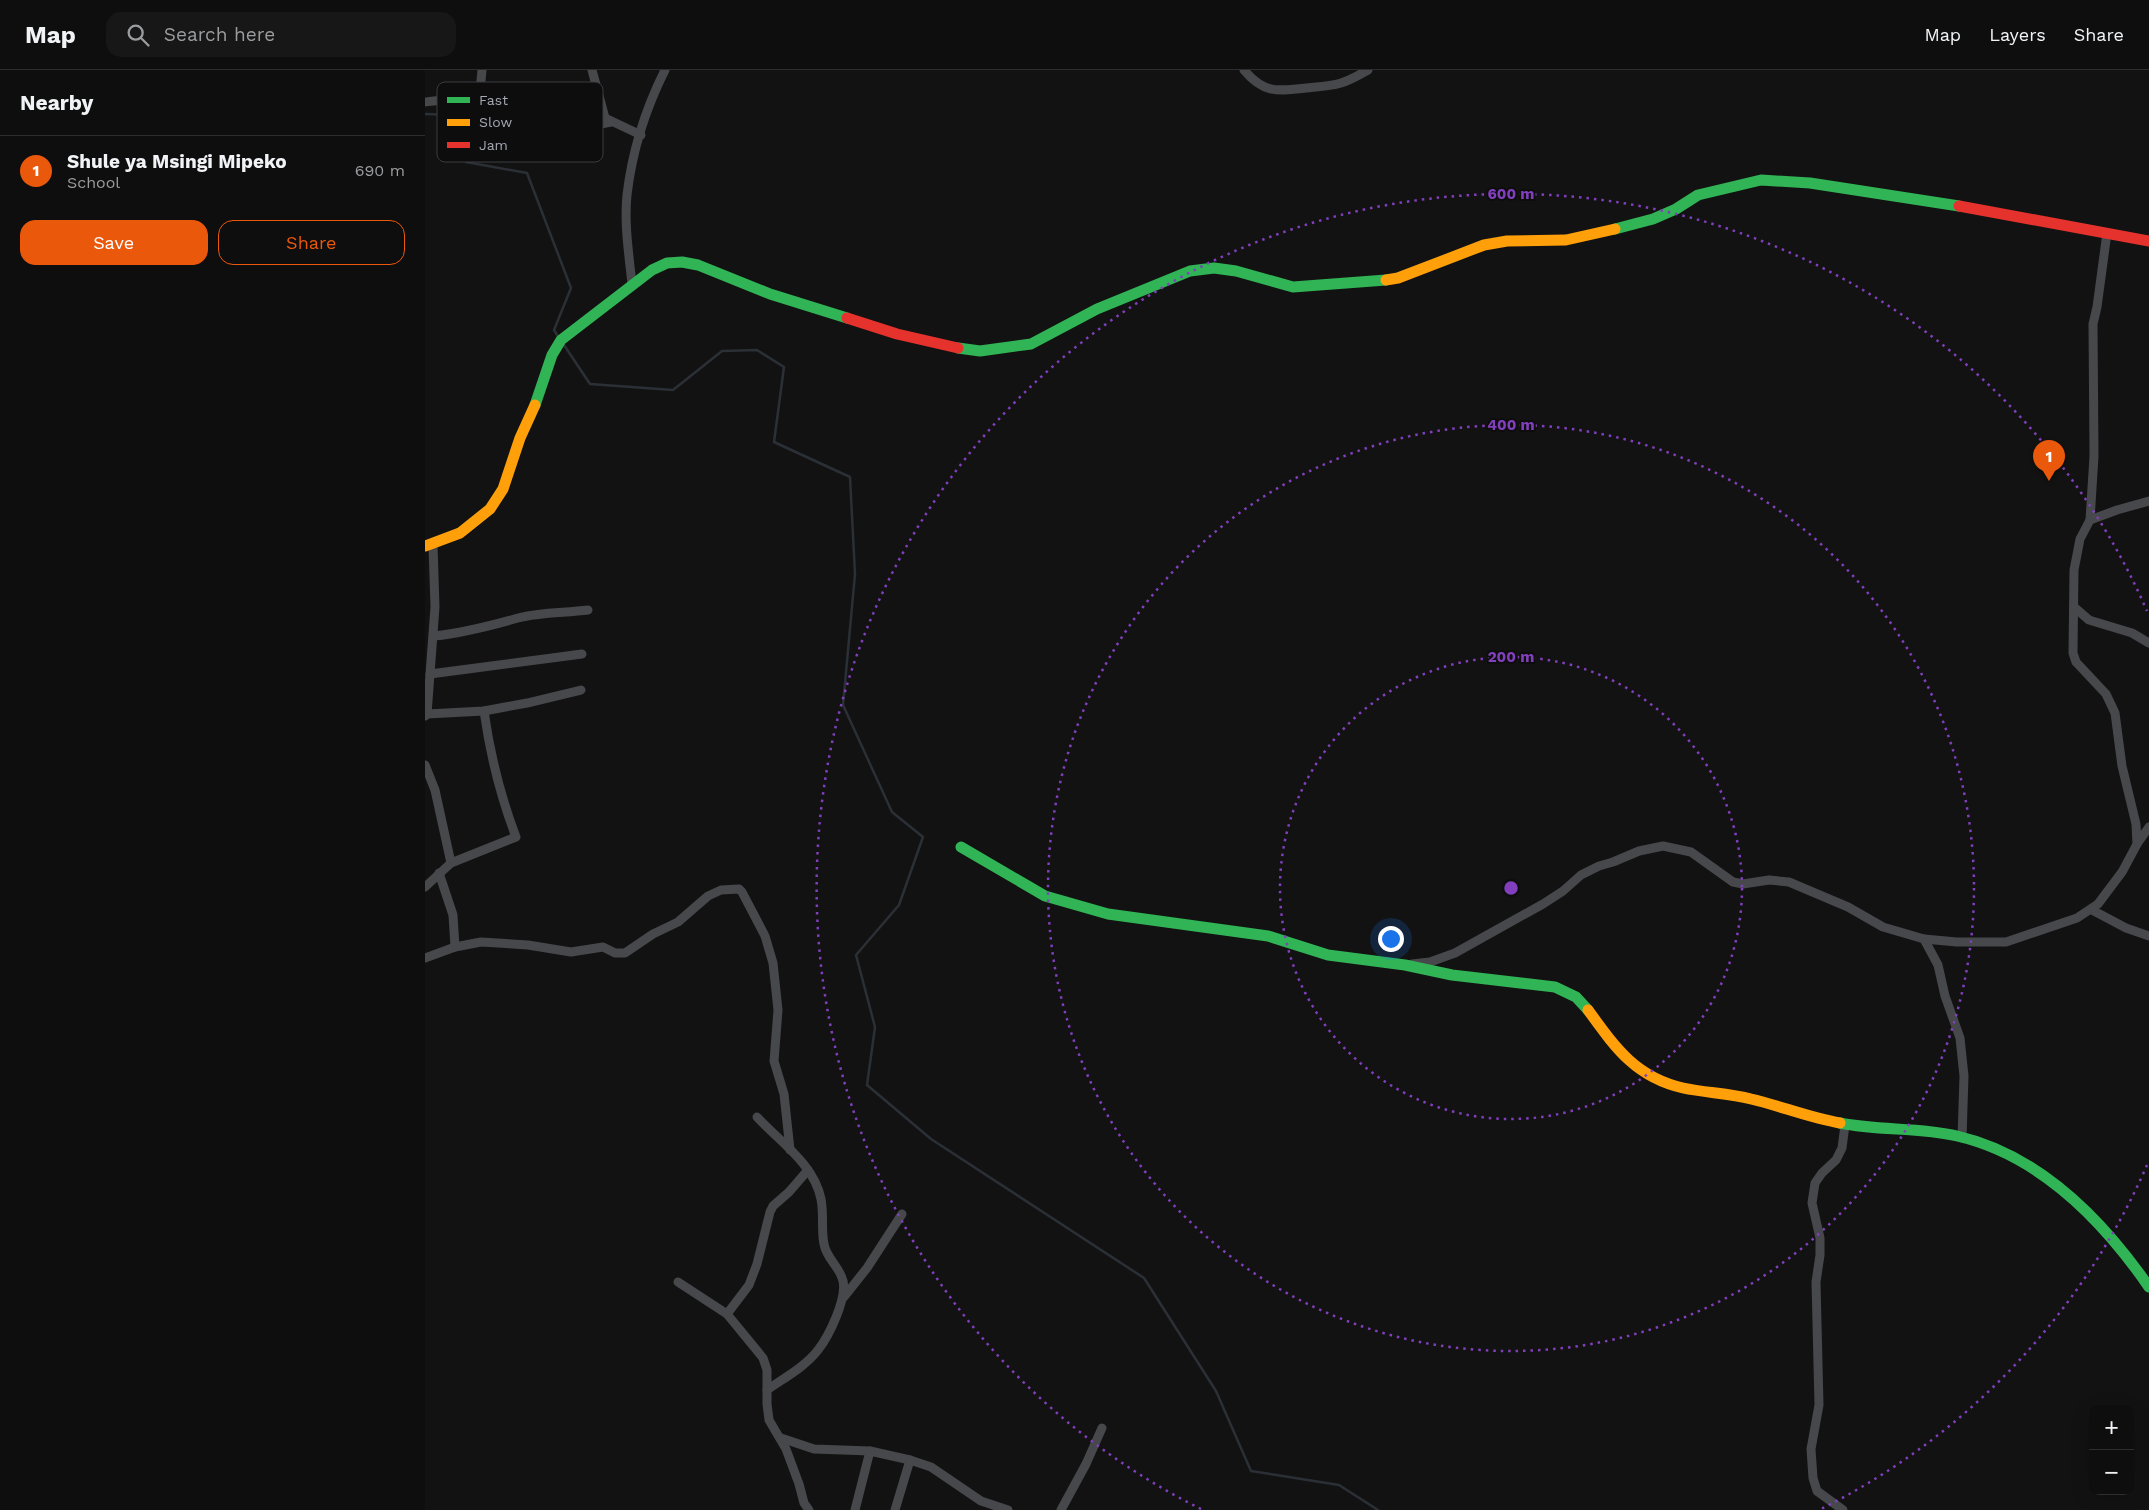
<!DOCTYPE html>
<meta charset="utf-8">
<style>
body{margin:0;font-family:"Work Sans",sans-serif;background:#171717;color:#f1f3f6}
.controls{position:absolute;right:15px;bottom:15px;display:grid;overflow:hidden;border-radius:10px;box-shadow:0 5px 20px #0002}
.controls button{width:45px;height:45px;display:grid;place-items:center;padding:0;border:0;border-bottom:1px solid #2e2e2e;background:#0e0e0e;color:#f1f3f6;font:25px sans-serif}
.you{position:absolute;left:965px;top:868px;width:18px;height:18px;margin:-12px;border:4px solid #fff;border-radius:50%;background:#1a73e8;box-shadow:0 0 0 8px #1a73e833}
.badge{display:grid;place-items:center;width:32px;height:32px;border-radius:50%;background:#ea580c;color:#fff;font-size:16px;font-weight:700}
.pin{position:absolute;translate:-50% -41px;filter:drop-shadow(0 1px 2px #0008)}
.pin::after{content:'';position:absolute;top:26px;width:18px;height:15px;background:inherit;clip-path:polygon(0 0,100% 0,50% 100%)}
.list{margin:0;padding:0;list-style:none}
h2{display:flex;justify-content:space-between;align-items:center;height:65px;margin:0;padding:0 20px;font-size:21px}
h2 small{font-size:16px;font-weight:400;color:#9b9c9e}
.list li{display:grid;grid-template-columns:32px 1fr auto;gap:15px;align-items:center;box-sizing:border-box;height:70px;padding:0 20px;border-top:1px solid #2e2e2e}
.list b{display:block;font-size:19px;white-space:nowrap}
.list p{margin:0;font-size:16px;white-space:nowrap;color:#9b9c9e}
.list em{font-size:16px;font-style:normal;color:#9b9c9e}
.actions{display:flex;gap:10px;padding:15px 20px}
.actions a{flex:1;padding:11px 0;border:1px solid #ea580c;border-radius:15px;text-align:center;font-size:18px;color:#ea580c}
.actions .main{background:#ea580c;color:#fff}
.icon{flex:none;width:28px;height:28px;fill:none;stroke:currentColor;stroke-width:2;stroke-linecap:round;stroke-linejoin:round}
.map{position:relative;flex:none;width:1724px;height:1440px;overflow:hidden}
header{display:flex;align-items:center;gap:30px;box-sizing:border-box;height:70px;padding:0 25px;background:#0e0e0e;border-bottom:1px solid #2e2e2e}
header strong{font-size:24px}
nav{display:flex;gap:28px;margin-inline-start:auto;font-size:18px}
.search{width:350px;height:45px;background:#171717;display:flex;align-items:center;gap:12px;box-sizing:border-box;padding:0 18px;border-radius:15px;color:#9b9c9e;font-size:19px}
main{display:flex}
aside{flex:1;background:#0e0e0e}
.map>svg:first-child{display:block}
.lines{fill:none;stroke-linecap:round;stroke-linejoin:round}
.stream{stroke:#2b3036;stroke-width:2.5}
.street{stroke:#47484b;stroke-width:9}
.fast{stroke:#30b455;stroke-width:11}
.slow{stroke:#ff9f0a;stroke-width:11}
.jam{stroke:#e5322d;stroke-width:11}
.ring{fill:none;stroke:#813fbd;stroke-width:2.5;stroke-dasharray:2.5 5}
.key{fill:#0d0d0e;stroke:#3b3c3f;stroke-width:1}
.key-label{font-size:14px;fill:#a5a8b2}
.centre{fill:#813fbd;stroke:#0d0d0e;stroke-width:2.5}
.ring-label{font-size:15px;text-anchor:middle;font-weight:bold;fill:#813fbd;stroke:#0d0d0e;stroke-width:4;stroke-linejoin:round;paint-order:stroke}
</style>
<header>
<strong>Map</strong>
<div class="search"><svg class="icon" aria-label="search" viewBox="0 0 24 24"><circle cx="10" cy="10" r="6"/><path d="M15 15l6 6"/></svg>Search here</div>
<nav><a>Map</a><a>Layers</a><a>Share</a></nav>
</header>
<main>
<aside>
<h2>Nearby<small></small></h2>
<ul class="list">
<li><span class="badge">1</span><div><b>Shule ya Msingi Mipeko</b><p>School</p></div><em>690 m</em></li>
</ul>
<div class="actions"><a class="main">Save</a><a>Share</a></div>
</aside>
<div class="map">
<svg width="1724" height="1440" viewBox="0 0 1724 1440">
<rect width="100%" height="100%" fill="#121212"/>
<g class="lines">
<g class="stream">
<polyline points="0,44 28,45 41,92 102,103 146,218 129,260 134,268"/>
<polyline points="139,275 165,314 248,320 297,281 332,280 359,297 349,372 425,407 430,504 418,635 467,742 498,767 474,835 431,885 450,957 442,1015 506,1069 719,1208 791,1321 826,1401 914,1415 953,1440"/>
</g>
<g class="street">
<polyline points="167,0 180,48 216,65"/>
<path d="M819,0C839,24 853,21 881,18C912,15 915,16 943,0"/>
<path d="M0,32C17,30 38,27 54,33C75,40 93,53 116,56C139,60 163,57 186,52"/>
<polyline points="54,33 57,0"/>
<path d="M207,214C204,185 199,154 202,125C207,82 221,38 240,0"/>
<polyline points="1665,450 1669,386 1668,254 1672,237 1682,163"/>
<polyline points="1649,537 1664,550 1707,563 1724,573"/>
<path d="M9,566C38,563 65,556 93,548C116,542 140,543 163,540"/>
<polyline points="5,604 157,584"/>
<polyline points="2,644 59,641 102,633 156,620"/>
<polyline points="0,646 2,644 10,537 8,475"/>
<polyline points="0,695 10,720 26,793"/>
<polyline points="1712,774 1724,757"/>
<polyline points="14,803 28,845 30,877"/>
<path d="M0,817L26,793L91,767C75,725 65,684 59,641"/>
<polyline points="1667,840 1701,858 1724,866"/>
<polyline points="1499,869 1513,895 1520,926 1535,968 1539,1006 1537,1068"/>
<polyline points="0,888 30,877 56,872 103,875 146,882 178,877 190,883 200,883 228,864 253,852 283,826 296,820 314,819 317,822 340,866 348,893 353,940 349,991 359,1024 365,1080"/>
<polyline points="987,894 1005,892 1030,883 1118,834 1138,821 1156,805 1174,796 1188,792 1214,781 1238,776 1266,782 1308,812 1318,814 1344,810 1364,812 1423,837 1458,857 1499,869 1532,872 1581,872 1652,848 1673,834 1697,802 1712,774 1711,754 1697,696 1690,643 1681,624 1651,592 1648,583 1649,500 1655,469 1665,450 1692,440 1724,431"/>
<path d="M332,1047C355,1072 389,1094 396,1129C399,1144 396,1160 399,1174C401,1188 415,1197 418,1211C422,1229 404,1266 393,1280C380,1297 359,1308 342,1320"/>
<polyline points="253,1212 302,1244 338,1288 342,1300 342,1334 344,1350 361,1379 374,1414 379,1433 384,1440"/>
<polyline points="419,1227 442,1198 477,1144"/>
<polyline points="302,1244 324,1215 332,1194 345,1142 348,1136 364,1122 383,1100"/>
<polyline points="356,1368 389,1379 445,1381 485,1390 506,1397 556,1431 583,1440"/>
<polyline points="430,1440 445,1381"/>
<polyline points="470,1440 485,1390"/>
<polyline points="636,1440 661,1394 677,1358"/>
<polyline points="1418,1440 1392,1421 1388,1408 1386,1379 1394,1335 1391,1212 1395,1185 1395,1168 1387,1133 1390,1113 1397,1103 1411,1090 1417,1078 1420,1055"/>
</g>
<g class="fast">
<polyline points="1190,159 1228,149 1251,139 1273,125 1336,110 1385,113 1534,136"/>
<polyline points="533,278 555,281 606,274 672,239 765,201 789,198 811,201 868,217 961,210"/>
<polyline points="110,335 127,285 136,270 227,200 242,193 257,192 273,195 345,224 422,248"/>
<polyline points="536,777 620,826 683,844 843,866 903,885 980,895 1027,905 1130,917 1151,927 1163,940"/>
<path d="M1415,1053C1454,1061 1494,1057 1532,1066C1615,1085 1677,1149 1724,1217"/>
</g>
<g class="slow">
<polyline points="961,210 973,208 1059,175 1082,171 1141,170 1190,159"/>
<polyline points="0,476 35,463 65,439 78,419 95,368 110,335"/>
<path d="M1163,940C1190,977 1210,1007 1258,1018C1281,1023 1304,1023 1326,1029C1356,1036 1385,1048 1415,1053"/>
</g>
<g class="jam">
<polyline points="1534,136 1724,171"/>
<polyline points="422,248 472,264 533,278"/>
</g>
</g>
<g class="ring">
<circle cx="1086" cy="818" r="231"/>
<circle cx="1086" cy="818" r="463"/>
<path d="M1722 1095A694 694 0 0 1 1396 1439M776 1439A694 694 0 1 1 1722 541"/>
</g>
<rect x="12" y="12" width="166" height="80" rx="8" class="key"/>
<rect x="22" y="27" width="23" height="6" fill="#30b455"/>
<rect x="22" y="49" width="23" height="7" fill="#ff9f0a"/>
<rect x="22" y="72" width="23" height="6" fill="#e5322d"/>
<g class="key-label">
<text x="54" y="35">Fast</text>
<text x="54" y="57">Slow</text>
<text x="54" y="80">Jam</text>
</g>
<circle cx="1086" cy="818" r="8" class="centre"/>
<g class="ring-label">
<text x="1086" y="129">600 m</text>
<text x="1086" y="360">400 m</text>
<text x="1086" y="592">200 m</text>
</g>
</svg>
<div class="controls">
<button>+</button>
<button>−</button>
</div>
<div class="you"></div>
<div class="pin badge" style="left:1624px;top:411px">1</div>
</div>
</main>
